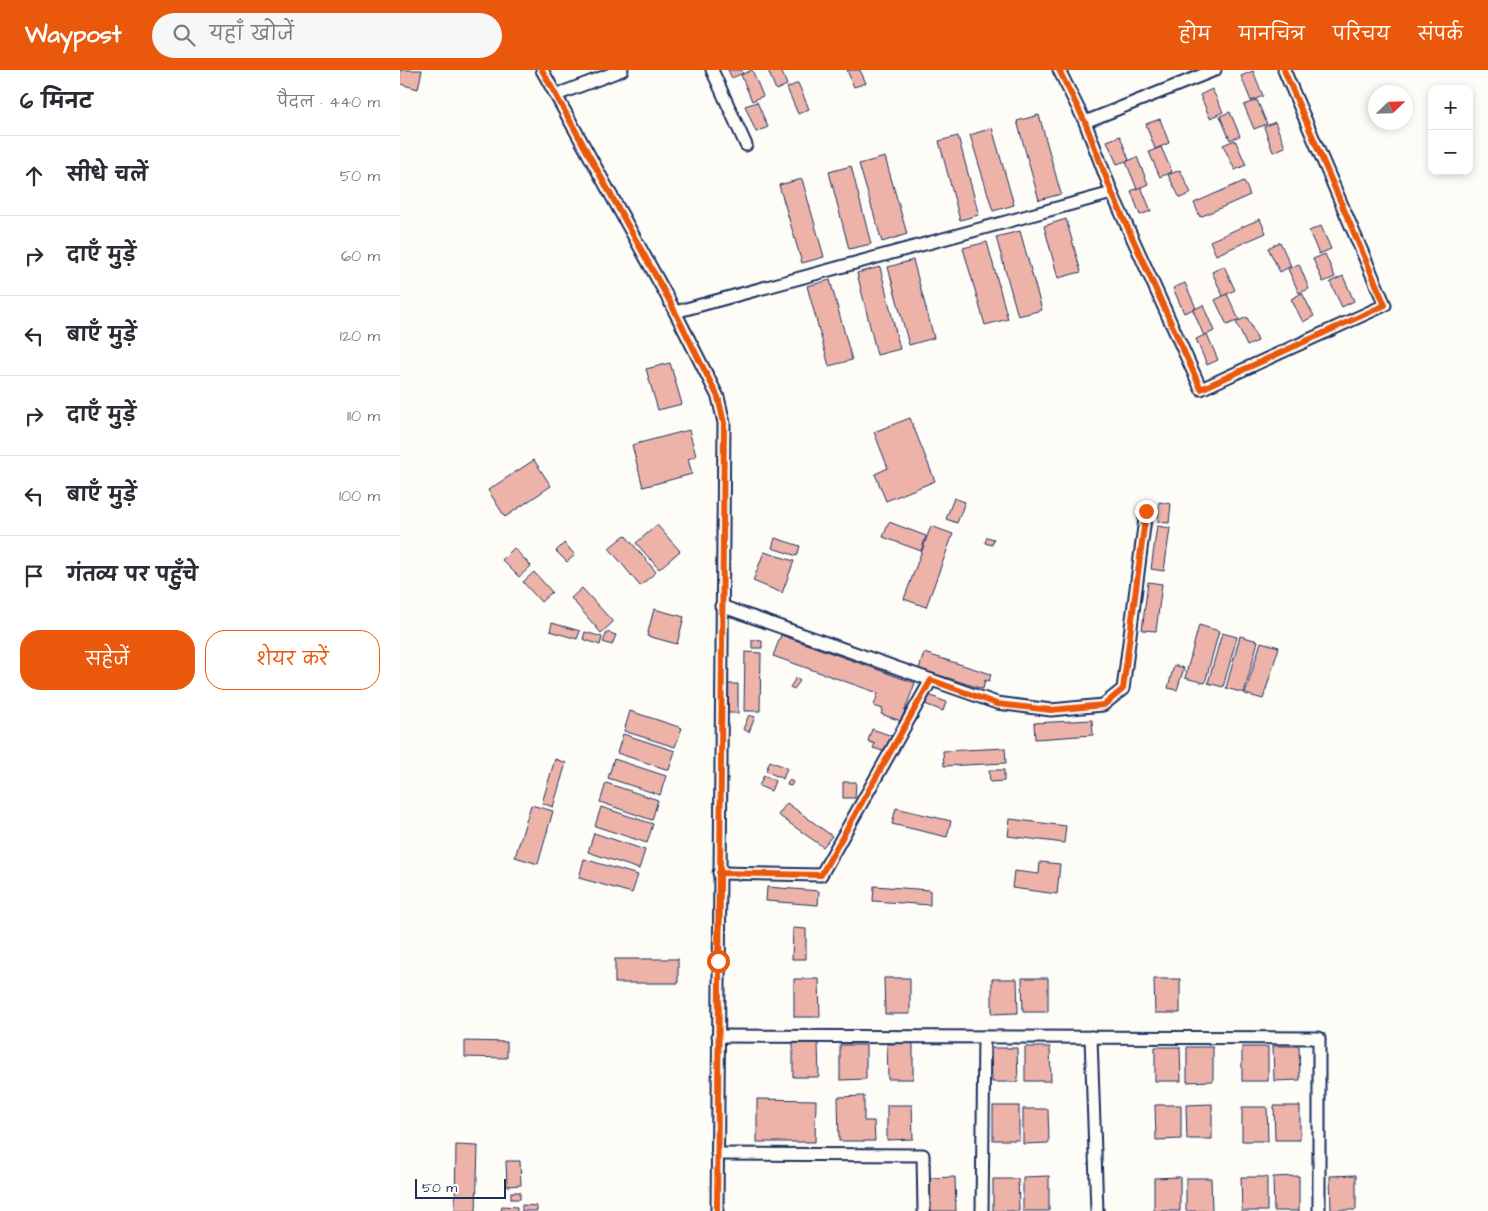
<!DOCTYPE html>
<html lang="hi">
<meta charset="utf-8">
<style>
body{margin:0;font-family:"Architects Daughter","Playpen Sans Deva",sans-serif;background:#f7f7f7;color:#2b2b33}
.controls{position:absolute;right:15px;top:15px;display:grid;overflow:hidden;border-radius:10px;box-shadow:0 2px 8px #0003}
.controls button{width:45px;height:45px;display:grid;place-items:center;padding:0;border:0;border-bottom:1px solid #e1e1e2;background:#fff;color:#2b2b33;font:25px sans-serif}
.compass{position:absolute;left:968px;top:15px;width:45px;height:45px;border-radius:50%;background:#fff;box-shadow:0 2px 8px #0003;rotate:67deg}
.scale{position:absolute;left:15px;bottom:12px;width:91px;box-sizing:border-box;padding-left:5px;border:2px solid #1b2f5e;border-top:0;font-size:14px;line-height:18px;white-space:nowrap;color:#1b2f5e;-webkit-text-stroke:4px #fdfcf7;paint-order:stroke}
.stop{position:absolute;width:15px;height:15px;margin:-11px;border:4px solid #ea580c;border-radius:50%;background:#fff}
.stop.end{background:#ea580c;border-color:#fff;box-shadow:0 1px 5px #0008}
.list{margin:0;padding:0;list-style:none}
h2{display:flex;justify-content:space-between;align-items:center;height:65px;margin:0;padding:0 20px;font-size:21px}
h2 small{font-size:16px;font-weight:400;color:#7c7c81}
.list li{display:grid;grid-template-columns:32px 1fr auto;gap:15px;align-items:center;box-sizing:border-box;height:80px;padding:0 20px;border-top:1px solid #e1e1e2}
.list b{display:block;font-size:19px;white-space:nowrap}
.list em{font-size:16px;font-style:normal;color:#7c7c81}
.actions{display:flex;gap:10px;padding:15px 20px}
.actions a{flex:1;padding:11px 0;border:1px solid #ea580c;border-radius:20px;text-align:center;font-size:18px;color:#ea580c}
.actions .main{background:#ea580c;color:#fff}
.icon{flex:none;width:28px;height:28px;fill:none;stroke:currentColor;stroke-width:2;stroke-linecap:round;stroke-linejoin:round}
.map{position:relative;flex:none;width:1088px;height:1141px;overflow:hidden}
header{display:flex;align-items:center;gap:30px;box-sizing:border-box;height:70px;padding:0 25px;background:#ea580c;color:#fff}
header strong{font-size:24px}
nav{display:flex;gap:28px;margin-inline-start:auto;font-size:18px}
.search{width:350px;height:45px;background:#f7f7f7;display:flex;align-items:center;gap:12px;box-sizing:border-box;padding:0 18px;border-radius:28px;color:#7c7c81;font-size:19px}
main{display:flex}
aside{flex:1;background:#fff}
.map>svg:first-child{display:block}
.building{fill:#edb3a9;stroke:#1b2f5e}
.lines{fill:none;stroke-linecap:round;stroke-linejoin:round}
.minor-casing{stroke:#1b2f5e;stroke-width:15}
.minor{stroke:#fdfcf7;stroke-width:11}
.cycleway-casing{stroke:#fdfcf7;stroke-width:9}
.cycleway{stroke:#e8590c;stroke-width:6}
.route{stroke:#ea580c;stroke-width:6}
</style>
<header>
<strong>Waypost</strong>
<div class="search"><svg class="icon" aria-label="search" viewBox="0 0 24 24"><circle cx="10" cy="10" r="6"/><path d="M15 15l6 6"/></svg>यहाँ खोजें</div>
<nav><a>होम</a><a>मानचित्र</a><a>परिचय</a><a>संपर्क</a></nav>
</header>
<main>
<aside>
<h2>6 मिनट<small>पैदल · 440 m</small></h2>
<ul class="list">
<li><svg class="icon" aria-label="ahead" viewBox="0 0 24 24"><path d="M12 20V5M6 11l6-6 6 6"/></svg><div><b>सीधे चलें</b></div><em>50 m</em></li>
<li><svg class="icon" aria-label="right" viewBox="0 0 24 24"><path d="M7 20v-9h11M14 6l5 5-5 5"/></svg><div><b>दाएँ मुड़ें</b></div><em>60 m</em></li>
<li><svg class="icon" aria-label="left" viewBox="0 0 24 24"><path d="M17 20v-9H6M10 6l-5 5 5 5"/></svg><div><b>बाएँ मुड़ें</b></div><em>120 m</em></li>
<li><svg class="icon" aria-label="right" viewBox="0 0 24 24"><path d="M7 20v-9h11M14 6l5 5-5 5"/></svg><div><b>दाएँ मुड़ें</b></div><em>110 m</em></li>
<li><svg class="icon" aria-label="left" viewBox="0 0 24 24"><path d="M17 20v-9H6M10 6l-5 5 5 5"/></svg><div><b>बाएँ मुड़ें</b></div><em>100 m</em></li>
<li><svg class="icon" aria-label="arrive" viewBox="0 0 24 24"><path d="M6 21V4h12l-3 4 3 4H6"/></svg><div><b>गंतव्य पर पहुँचे</b></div></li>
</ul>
<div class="actions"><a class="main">सहेजें</a><a>शेयर करें</a></div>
</aside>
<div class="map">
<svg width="1088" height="1141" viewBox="0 0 1088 1141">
<rect width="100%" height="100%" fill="#fdfcf7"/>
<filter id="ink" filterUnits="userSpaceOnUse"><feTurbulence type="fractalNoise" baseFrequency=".02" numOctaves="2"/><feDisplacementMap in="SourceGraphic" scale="10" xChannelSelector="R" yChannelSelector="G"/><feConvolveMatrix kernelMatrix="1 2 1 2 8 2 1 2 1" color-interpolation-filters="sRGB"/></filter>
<g filter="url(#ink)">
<g class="building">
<polygon points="0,0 22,0 18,19 0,14"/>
<polygon points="328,0 342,0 343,3 332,8"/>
<polygon points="352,0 363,26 352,31 341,5"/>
<polygon points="368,0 381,0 387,15 376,20"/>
<polygon points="447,0 460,0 466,13 454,17"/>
<polygon points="853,1 863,26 851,31 841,6"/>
<polygon points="398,13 409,39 398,44 387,18"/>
<polygon points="812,19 823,42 810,48 800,25"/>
<polygon points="857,30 867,54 854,59 844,35"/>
<polygon points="357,32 368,57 356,62 345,36"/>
<polygon points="830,42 840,66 830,70 820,46"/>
<polygon points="639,45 661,124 639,130 617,51"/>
<polygon points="760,49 769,73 755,79 746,54"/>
<polygon points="875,52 885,77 873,82 864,57"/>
<polygon points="592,58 614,135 593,141 570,65"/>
<polygon points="558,66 579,145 560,150 539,71"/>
<polygon points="720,66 729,90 717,94 707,71"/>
<polygon points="835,70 846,95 835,100 823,75"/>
<polygon points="761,77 772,102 760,107 749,82"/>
<polygon points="485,87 507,164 482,172 459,94"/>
<polygon points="737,87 748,114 737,119 726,92"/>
<polygon points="451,96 471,174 449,179 429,102"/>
<polygon points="780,100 791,123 780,128 768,105"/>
<polygon points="402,109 424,187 402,193 379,115"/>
<polygon points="844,111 850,125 800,147 794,133"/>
<polygon points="741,117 751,141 740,145 731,121"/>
<polygon points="666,149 681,202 658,208 644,156"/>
<polygon points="860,149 866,163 816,185 810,171"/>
<polygon points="921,156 931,179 919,184 909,161"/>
<polygon points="620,161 642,240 618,246 596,167"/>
<polygon points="587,172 608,249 585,255 563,178"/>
<polygon points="880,172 891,196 880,202 868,178"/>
<polygon points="925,184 935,207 923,212 913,189"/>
<polygon points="513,190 534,268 509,275 488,197"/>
<polygon points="899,194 909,219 899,223 888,199"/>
<polygon points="824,196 835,220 823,226 812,202"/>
<polygon points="480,197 500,279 477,285 457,203"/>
<polygon points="943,206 954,231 942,237 930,212"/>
<polygon points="430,210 452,290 429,296 407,216"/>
<polygon points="785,213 796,238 784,243 773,218"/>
<polygon points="902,223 914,246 903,252 891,229"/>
<polygon points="827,224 839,250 827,255 815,230"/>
<polygon points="803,235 814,261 804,266 793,240"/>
<polygon points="847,247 858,271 847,276 836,252"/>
<polygon points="807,264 818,290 807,295 796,269"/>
<polygon points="270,293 282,334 258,340 246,299"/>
<polygon points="510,348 535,411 486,431 475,404 488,398 474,362"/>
<polygon points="289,360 296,386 288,389 292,404 243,417 232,375"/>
<polygon points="134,390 151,416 105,447 88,420"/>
<polygon points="554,428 565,432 557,453 546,449"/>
<polygon points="759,432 771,434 769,453 758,452"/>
<polygon points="489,452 526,466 521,481 483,467"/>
<polygon points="257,455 280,481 259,499 236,473"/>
<polygon points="531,456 553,464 526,537 504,529"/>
<polygon points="757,456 770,458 764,501 751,499"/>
<polygon points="225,465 256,502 240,516 209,478"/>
<polygon points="587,467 594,469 592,475 585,473"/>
<polygon points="375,468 400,476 397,486 372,478"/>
<polygon points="164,473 175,485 167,492 156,481"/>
<polygon points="114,478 131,496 119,507 102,490"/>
<polygon points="364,482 394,491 382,523 353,511"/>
<polygon points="134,502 152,522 141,532 123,512"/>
<polygon points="748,512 762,514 756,561 742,560"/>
<polygon points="182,518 213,552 201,563 171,528"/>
<polygon points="254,539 284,547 277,574 247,566"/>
<polygon points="152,553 180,561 177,569 150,561"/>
<polygon points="799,555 819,561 805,613 785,608"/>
<polygon points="185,562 202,567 200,575 183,569"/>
<polygon points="207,562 216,565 212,575 203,572"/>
<polygon points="822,563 837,567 823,617 808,613"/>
<polygon points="381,565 515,613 501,651 481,644 483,639 474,636 478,623 373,586"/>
<polygon points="840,566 858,571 844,623 826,618"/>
<polygon points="352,570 362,571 362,578 352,578"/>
<polygon points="861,572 879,577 863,629 845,624"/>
<polygon points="345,582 361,583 360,641 344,641"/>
<polygon points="524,583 591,604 589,611 585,610 583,619 519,599"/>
<polygon points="774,595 784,598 777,620 768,618"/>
<polygon points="396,608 400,611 394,619 390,617"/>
<polygon points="327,614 338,614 338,643 326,643"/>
<polygon points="529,625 546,632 543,641 525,634"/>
<polygon points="230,641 282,658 275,677 224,661"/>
<polygon points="349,645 355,647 349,662 343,659"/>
<polygon points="692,650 693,665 635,669 634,653"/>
<polygon points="472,659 495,667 489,683 473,678 475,674 468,671"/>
<polygon points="223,664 275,681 269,700 217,683"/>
<polygon points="605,678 606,693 544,696 543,681"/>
<polygon points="155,689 166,693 153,737 142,733"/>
<polygon points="214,689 266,706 260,725 208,708"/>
<polygon points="370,691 387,698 383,709 366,701"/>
<polygon points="589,700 604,700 604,711 590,712"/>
<polygon points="364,705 375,711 371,721 359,716"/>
<polygon points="389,710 393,712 391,716 387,715"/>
<polygon points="443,712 456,712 455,728 443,728"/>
<polygon points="206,713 258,730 252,750 200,732"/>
<polygon points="387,733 432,766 423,777 378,745"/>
<polygon points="131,735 153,741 138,794 115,787"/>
<polygon points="201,737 253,754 247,773 195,756"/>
<polygon points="496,738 551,751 547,767 492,754"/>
<polygon points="610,749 666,756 664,773 608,766"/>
<polygon points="194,763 245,780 239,799 188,782"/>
<polygon points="184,789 238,805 232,823 179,808"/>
<polygon points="640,792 660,794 657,824 612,818 614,801 639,804"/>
<polygon points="474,816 530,820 530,835 473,831"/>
<polygon points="367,817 419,821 418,835 366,831"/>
<polygon points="393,858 406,859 406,889 392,889"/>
<rect x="215" y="889" width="63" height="24"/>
<polygon points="484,908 510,908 510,944 485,944"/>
<polygon points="622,908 648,908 648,942 623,942"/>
<polygon points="394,909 419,909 420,947 394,947"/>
<polygon points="592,909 617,909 618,943 592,944"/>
<polygon points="754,909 780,909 780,943 755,943"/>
<polygon points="65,971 107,972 107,988 65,987"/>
<polygon points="393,973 418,973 419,1007 393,1007"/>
<polygon points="513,973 513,1009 488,1009 487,974"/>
<polygon points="440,975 466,975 466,1009 440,1010"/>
<polygon points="873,976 899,976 900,1010 874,1011"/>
<polygon points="625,977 650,977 651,1011 625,1011"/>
<polygon points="755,977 780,977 781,1011 755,1011"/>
<polygon points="787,977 813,977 813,1011 787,1012"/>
<rect x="842" y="977" width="26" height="34"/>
<polygon points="591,978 617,978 618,1012 592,1012"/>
<polygon points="464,1026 464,1051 474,1051 475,1071 439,1071 438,1027"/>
<polygon points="357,1029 416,1030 415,1072 357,1072"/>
<polygon points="812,1034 812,1069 787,1069 786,1035"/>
<polygon points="487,1035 512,1035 513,1069 487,1070"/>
<polygon points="755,1035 781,1035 781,1069 756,1070"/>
<rect x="593" y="1036" width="26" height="34"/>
<polygon points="874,1036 900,1036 900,1070 875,1070"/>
<polygon points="842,1037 867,1037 868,1071 842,1071"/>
<polygon points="623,1039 648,1039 649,1073 623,1074"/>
<polygon points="56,1075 78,1076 76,1141 55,1141"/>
<polygon points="106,1091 120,1091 121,1115 107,1116"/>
<polygon points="956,1105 956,1140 931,1140 930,1106"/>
<polygon points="649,1106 649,1141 623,1141 623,1107"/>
<polygon points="899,1106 899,1141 874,1141 873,1107"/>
<polygon points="555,1107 556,1141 530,1141 530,1108"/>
<polygon points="780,1107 780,1141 754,1141 754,1108"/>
<polygon points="841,1107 867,1107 867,1141 842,1141"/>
<polygon points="786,1108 811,1108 812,1141 786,1141"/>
<polygon points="593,1109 618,1109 619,1141 593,1141"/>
<rect x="111" y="1122" width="9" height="7"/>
<polygon points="122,1135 137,1136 137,1141 122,1141"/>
<polygon points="102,1136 117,1137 117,1141 101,1141"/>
</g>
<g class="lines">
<g class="minor-casing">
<g id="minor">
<polyline points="142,0 269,230 318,327 324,353 317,1141"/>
<polyline points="312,0 346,75"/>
<polyline points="659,0 685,52 712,123 801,319 985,235 884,0"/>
<polyline points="156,25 222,0"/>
<polyline points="685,52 815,0"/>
<polyline points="275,242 712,123"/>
<polyline points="321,536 597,633 651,640 703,635 723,619 746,441"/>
<polyline points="319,803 421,805 531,610"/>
<polyline points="318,966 919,968 919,1141"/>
<polyline points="691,967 697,1141"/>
<polyline points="317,1084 523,1085 524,1141"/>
<polyline points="582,1141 584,967"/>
</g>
</g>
<use href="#minor" class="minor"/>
<g class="cycleway-casing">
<g id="cycleway">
<polyline points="142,0 269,230 318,327 324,353 317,1141"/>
<polyline points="659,0 685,52 712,123 801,319 985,235 884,0"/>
</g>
</g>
<use href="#cycleway" class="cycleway"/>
</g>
</g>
<g class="lines" filter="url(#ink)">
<polyline class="route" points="318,891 319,803 421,805 531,610 597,634 651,640 704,635 723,619 746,441"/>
</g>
</svg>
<div class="controls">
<button>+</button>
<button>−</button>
</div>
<svg class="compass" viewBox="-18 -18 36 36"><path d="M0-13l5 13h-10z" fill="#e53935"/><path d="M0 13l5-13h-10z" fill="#7c7c81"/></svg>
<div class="scale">50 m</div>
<div class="stop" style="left:318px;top:891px"></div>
<div class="stop end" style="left:746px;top:441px"></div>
</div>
</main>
